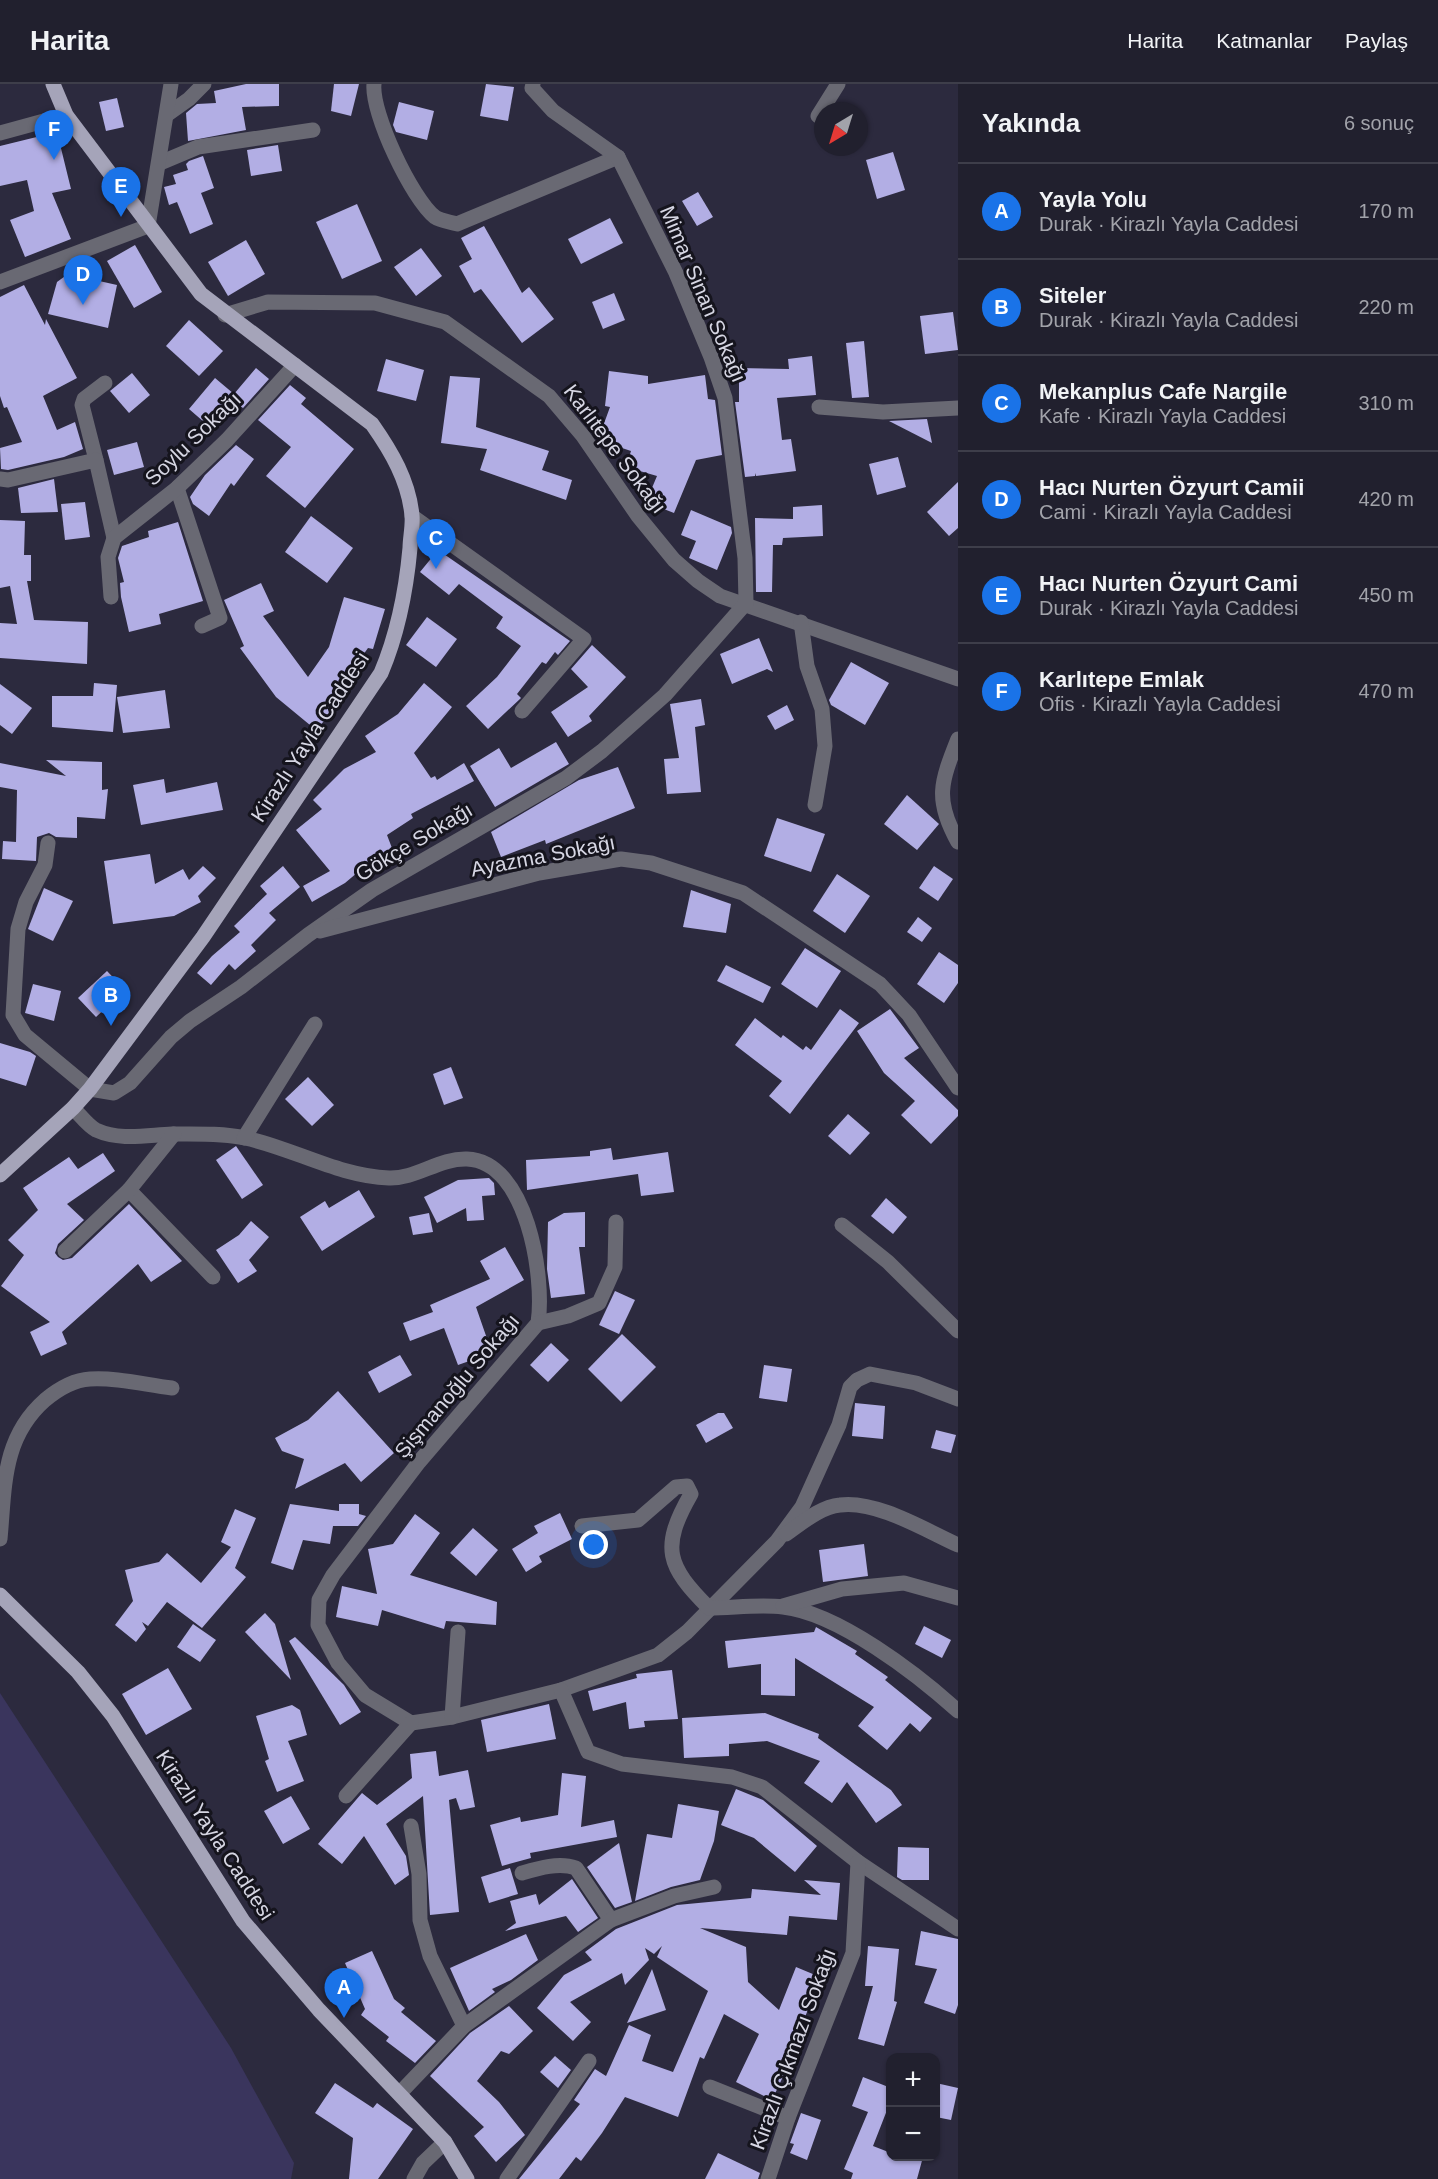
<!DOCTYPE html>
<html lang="tr">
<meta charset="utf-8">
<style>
body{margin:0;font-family:Helvetica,sans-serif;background:#2d2d3a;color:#f1f3f6}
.controls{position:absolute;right:18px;bottom:18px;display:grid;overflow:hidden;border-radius:12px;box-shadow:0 2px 4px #0004}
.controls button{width:54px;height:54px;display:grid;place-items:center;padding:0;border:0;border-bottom:2px solid #3e3e4a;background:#21202e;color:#f1f3f6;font:30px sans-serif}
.compass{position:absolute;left:814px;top:18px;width:54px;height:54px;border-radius:50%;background:#21202e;box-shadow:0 2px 4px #0004;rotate:218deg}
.you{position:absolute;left:594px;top:1461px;width:21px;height:21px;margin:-15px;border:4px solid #fff;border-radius:50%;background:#1a73e8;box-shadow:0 0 0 9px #1a73e833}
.badge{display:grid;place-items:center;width:39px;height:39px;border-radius:50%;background:#1a73e8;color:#fff;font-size:20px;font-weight:700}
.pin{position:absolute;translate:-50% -50px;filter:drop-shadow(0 2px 3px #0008)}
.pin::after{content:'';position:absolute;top:32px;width:21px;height:18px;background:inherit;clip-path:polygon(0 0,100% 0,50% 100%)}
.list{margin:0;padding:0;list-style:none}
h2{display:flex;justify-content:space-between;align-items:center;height:78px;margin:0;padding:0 24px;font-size:26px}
h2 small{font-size:20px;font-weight:400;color:#a2a3aa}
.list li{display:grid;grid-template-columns:39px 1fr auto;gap:18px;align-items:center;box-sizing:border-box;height:96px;padding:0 24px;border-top:2px solid #3e3e4a}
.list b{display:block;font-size:22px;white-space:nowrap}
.list p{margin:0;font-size:20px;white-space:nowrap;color:#a2a3aa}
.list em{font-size:20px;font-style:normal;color:#a2a3aa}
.map{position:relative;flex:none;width:958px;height:2095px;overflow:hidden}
header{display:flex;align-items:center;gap:36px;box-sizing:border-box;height:84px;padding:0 30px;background:#21202e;border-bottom:2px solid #3e3e4a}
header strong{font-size:28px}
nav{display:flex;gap:33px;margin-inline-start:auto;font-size:21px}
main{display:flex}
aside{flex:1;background:#21202e}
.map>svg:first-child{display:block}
.green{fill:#3a355d}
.building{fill:#b2aee4}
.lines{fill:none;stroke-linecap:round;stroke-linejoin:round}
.minor{stroke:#696973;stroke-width:15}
.major{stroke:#a5a4b9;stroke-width:15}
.labels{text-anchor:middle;stroke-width:6;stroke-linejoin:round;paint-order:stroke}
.street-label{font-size:21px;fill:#d6d6e3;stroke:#15141d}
</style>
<header>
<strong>Harita</strong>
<nav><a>Harita</a><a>Katmanlar</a><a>Paylaş</a></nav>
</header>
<main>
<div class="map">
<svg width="958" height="2095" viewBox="0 0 958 2095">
<rect width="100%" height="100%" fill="#2c2a3e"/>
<polygon class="green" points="0,1609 231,1964 294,2079 291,2095 0,2095"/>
<g class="building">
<polygon points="246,0 279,0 279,22 242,23 246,46 188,57 186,29 197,20 216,19 214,7"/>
<polygon points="334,0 359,0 351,32 331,27"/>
<polygon points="486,0 514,3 508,37 480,32"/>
<polygon points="117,14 124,43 106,47 99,18"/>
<polygon points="399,18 434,27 427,56 396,48 393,41"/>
<polygon points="57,48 71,105 52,109 71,155 25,173 10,136 34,127 27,96 0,102 0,62"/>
<polygon points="278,61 282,87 251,92 247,66"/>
<polygon points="893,68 905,106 877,115 866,76"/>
<polygon points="203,72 214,104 201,109 213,140 190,150 177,118 169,121 164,103 176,100 173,91 188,86 186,80 189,77"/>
<polygon points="698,108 713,133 697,142 682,117"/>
<polygon points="357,120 382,177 342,195 316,138"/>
<polygon points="610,134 623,159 581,180 568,155"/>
<polygon points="484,142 522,209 529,203 554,235 522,259 481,205 474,209 459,182 472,175 461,154"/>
<polygon points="246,156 265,190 228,212 208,178"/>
<polygon points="135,161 162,208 134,224 107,177"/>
<polygon points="421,164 442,192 416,212 394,183"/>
<polygon points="68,190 117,201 108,244 48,230 57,198"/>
<polygon points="24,201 45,241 46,235 77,294 43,312 57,346 75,338 83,365 64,373 8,386 1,385 0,364 22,358 7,323 4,324 0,312 0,213"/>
<polygon points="614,209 625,236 603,245 592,218"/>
<polygon points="953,228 958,266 925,270 920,232"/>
<polygon points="189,236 223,267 199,292 166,262"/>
<polygon points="864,257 869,313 852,314 846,259"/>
<polygon points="812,272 816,311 777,314 782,356 791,355 796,387 756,392 756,389 755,392 745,393 735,318 739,318 739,284 789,285 788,275"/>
<polygon points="386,275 424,286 416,317 377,307"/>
<polygon points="256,284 269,295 243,324 235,318 212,345 189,325 215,294 234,310"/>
<polygon points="609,287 648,292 648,300 705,291 708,315 715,316 722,371 696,376 674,429 646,418 657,392 626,383 631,367 598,356 610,323 605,322"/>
<polygon points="132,289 150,311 129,329 110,307"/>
<polygon points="450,292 480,294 476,343 549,367 542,386 572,396 566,416 480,386 487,365 441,359"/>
<polygon points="290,301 306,314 301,320 354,365 305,424 266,392 291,363 258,336"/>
<polygon points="927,335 932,359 889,337"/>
<polygon points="137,358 144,383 114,391 107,366"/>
<polygon points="236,361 254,375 234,402 231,399 209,432 193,420 190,413 205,391"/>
<polygon points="898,373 906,403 877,411 869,380"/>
<polygon points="54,395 58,428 21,429 18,404"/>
<polygon points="958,398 958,444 949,452 927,428"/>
<polygon points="85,418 90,453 65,456 61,420"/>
<polygon points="822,421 823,452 783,454 782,461 773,461 772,508 756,508 755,434 793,435 793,423"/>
<polygon points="691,426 731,443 732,449 717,486 689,474 696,457 681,451"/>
<polygon points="311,432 353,464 327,499 285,468"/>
<polygon points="0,436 25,437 24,471 31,471 31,497 27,497 34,536 88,538 87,580 0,574 0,539 17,540 10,502 0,504"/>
<polygon points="178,438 203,517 159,530 161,540 129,548 121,513 120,499 124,498 118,474 122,462 149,453 148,447"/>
<polygon points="438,466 570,557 558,571 555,568 546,580 542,578 517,610 521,614 488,645 466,622 497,593 521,562 496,544 503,533 459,500 449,511 420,488"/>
<polygon points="261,499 274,527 263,532 308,593 329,563 344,513 385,525 373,565 368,564 333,613 340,619 316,646 276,613 240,564 244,562 224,516"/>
<polygon points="427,533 457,555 436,583 406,561"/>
<polygon points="759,554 773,588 767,585 732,600 720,570"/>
<polygon points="592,561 626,593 589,632 592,637 568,653 551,628 588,603 571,585"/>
<polygon points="851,578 889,599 865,641 831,621 829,616"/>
<polygon points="94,599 117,601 113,648 52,643 52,612 93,612"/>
<polygon points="424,599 452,623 414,669 431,694 435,692 437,696 464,679 474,697 411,730 413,734 387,751 395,772 364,783 345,799 312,818 303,802 330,787 296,746 322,725 313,716 344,685 376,668 365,652 398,630"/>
<polygon points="0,600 32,624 12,650 0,641"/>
<polygon points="165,606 170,644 123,649 117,613"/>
<polygon points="701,615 705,641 695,643 701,708 667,710 664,675 679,674 670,620"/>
<polygon points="787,621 794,636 775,646 767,632"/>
<polygon points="556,658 569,680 495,723 470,682 499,664 511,684"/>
<polygon points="46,676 102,678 102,706 108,705 105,735 77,733 77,754 56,753 49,749 37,753 36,777 2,775 3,757 16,758 17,706 0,703 0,679 66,692"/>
<polygon points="618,683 635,724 546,760 545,756 501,773 491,748 579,696"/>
<polygon points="164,695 166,709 217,698 223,726 141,741 133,701"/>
<polygon points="907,711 939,740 917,766 884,740"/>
<polygon points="777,734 825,750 811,788 764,772"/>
<polygon points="150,770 155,800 183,785 189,796 203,782 216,794 198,812 201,818 174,832 113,840 104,777"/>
<polygon points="283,782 300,803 269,829 276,836 251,861 256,867 235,886 229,880 211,901 197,889 212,872 240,848 234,842 267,810 260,802"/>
<polygon points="934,782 953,795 938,817 919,804"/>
<polygon points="837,790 870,812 845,849 813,827"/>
<polygon points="44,804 73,817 53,857 28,845"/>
<polygon points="691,806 731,820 726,849 683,843"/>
<polygon points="918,833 932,844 922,858 907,848"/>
<polygon points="805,864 841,887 817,924 781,900"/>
<polygon points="939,868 958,881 958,899 944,919 917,900"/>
<polygon points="726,881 771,903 763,919 717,897"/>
<polygon points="107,887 125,906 96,933 78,914"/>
<polygon points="33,900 61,907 54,937 25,929"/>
<polygon points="840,925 859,939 790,1030 769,1012 782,997 735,961 755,934 781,954 783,951 803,966 806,962 811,966"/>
<polygon points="890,925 919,964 904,974 958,1026 958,1032 931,1060 901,1031 915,1017 884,989 857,947"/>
<polygon points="0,959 30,968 36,972 26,1002 0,994"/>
<polygon points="451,983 463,1014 444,1021 433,990"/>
<polygon points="308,993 334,1021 312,1042 285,1015"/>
<polygon points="848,1030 870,1049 850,1071 828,1052"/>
<polygon points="236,1062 263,1101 242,1115 216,1076"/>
<polygon points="611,1064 613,1076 668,1068 674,1108 641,1112 638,1090 527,1106 526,1076 590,1072 590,1067"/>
<polygon points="103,1069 115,1087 67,1120 84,1136 58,1160 55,1169 58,1173 63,1176 72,1174 129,1120 182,1177 151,1198 138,1180 62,1248 67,1260 41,1272 30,1248 50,1238 1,1202 24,1171 8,1156 38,1126 23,1104 69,1073 78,1085"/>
<polygon points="489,1094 494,1099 495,1111 482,1112 484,1136 467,1137 466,1124 437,1139 424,1113 458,1096"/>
<polygon points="359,1106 375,1133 322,1167 300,1133 325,1117 329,1124"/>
<polygon points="886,1114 907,1133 893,1150 871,1132"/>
<polygon points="585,1128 585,1163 579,1163 585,1210 551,1214 547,1185 548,1138 564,1129"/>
<polygon points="429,1129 433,1148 413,1151 409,1133"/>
<polygon points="251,1137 269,1153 249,1176 257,1187 238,1199 216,1166 239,1151"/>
<polygon points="505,1163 524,1196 476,1223 492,1269 458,1281 444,1244 410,1257 403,1239 433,1228 430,1221 490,1195 480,1177"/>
<polygon points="615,1207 635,1216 619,1250 599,1241"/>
<polygon points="622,1250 656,1283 621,1318 588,1285"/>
<polygon points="551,1259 569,1276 548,1298 530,1281"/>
<polygon points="400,1271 412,1291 379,1309 368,1288"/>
<polygon points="764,1281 792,1285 787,1318 759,1314"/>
<polygon points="338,1307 394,1369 361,1398 345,1379 295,1405 304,1375 282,1367 275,1354 308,1336"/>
<polygon points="855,1319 885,1322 883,1355 852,1352"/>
<polygon points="718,1329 724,1329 733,1344 706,1359 696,1341"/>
<polygon points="936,1346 956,1351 951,1369 931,1364"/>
<polygon points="290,1420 339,1427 339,1420 359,1420 359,1430 366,1432 358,1442 333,1442 330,1460 303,1456 293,1486 271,1479"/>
<polygon points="235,1425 256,1434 235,1484 246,1493 202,1544 167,1518 148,1542 142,1538 146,1545 136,1558 115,1541 133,1517 125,1486 159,1478 167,1469 201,1499 231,1463 221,1458"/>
<polygon points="560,1429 572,1455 539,1472 542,1478 526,1488 512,1465 538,1449 534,1442"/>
<polygon points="415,1430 440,1449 410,1491 497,1518 496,1541 446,1537 444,1545 382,1526 378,1542 336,1533 342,1502 377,1510 368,1465 393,1460"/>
<polygon points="473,1444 498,1466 476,1492 450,1469"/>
<polygon points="864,1460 868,1492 823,1498 819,1466"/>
<polygon points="265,1529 275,1540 291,1596 245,1548"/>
<polygon points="193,1540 216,1556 200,1578 177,1563"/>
<polygon points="924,1542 951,1556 942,1574 915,1560"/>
<polygon points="816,1543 857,1567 855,1570 888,1593 885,1596 932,1634 920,1648 910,1639 887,1666 858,1642 874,1623 795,1574 795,1612 761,1611 761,1580 728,1584 725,1557 814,1548"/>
<polygon points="295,1553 344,1601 361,1628 340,1641 289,1557"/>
<polygon points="168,1584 192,1625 146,1651 122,1610"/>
<polygon points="672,1586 678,1635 644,1637 645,1643 629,1645 626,1618 593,1627 588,1607 637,1594 636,1590"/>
<polygon points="549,1620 556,1655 487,1668 481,1636"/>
<polygon points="292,1621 300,1626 307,1651 288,1657 304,1697 277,1708 265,1677 269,1675 256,1632"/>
<polygon points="765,1629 819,1650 818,1654 891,1706 902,1721 876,1739 847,1698 832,1719 804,1699 820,1677 767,1657 729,1660 729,1672 684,1674 682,1634"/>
<polygon points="436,1667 439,1692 468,1686 475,1723 460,1726 456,1714 449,1716 459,1828 430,1831 423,1712 386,1740 406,1772 409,1791 395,1801 364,1752 342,1780 318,1760 362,1709 377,1721 412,1694 410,1670"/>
<polygon points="562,1689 586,1692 581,1743 614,1736 617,1753 530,1769 531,1774 502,1782 490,1741 520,1733 521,1738 558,1731"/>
<polygon points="736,1705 763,1716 817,1762 795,1788 754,1754 721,1741"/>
<polygon points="291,1712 310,1745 283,1760 264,1727"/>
<polygon points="678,1720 719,1727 714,1757 700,1796 671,1803 635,1817 647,1750 672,1754"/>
<polygon points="619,1759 632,1818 615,1824 587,1783"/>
<polygon points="898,1763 929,1764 929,1796 902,1796 897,1793"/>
<polygon points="510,1784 518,1810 489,1819 481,1793"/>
<polygon points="572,1795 598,1834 578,1848 566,1832 505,1847 516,1839 510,1817 536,1810 539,1821"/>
<polygon points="804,1796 840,1799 837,1836 789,1832 787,1851 700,1844 746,1863 748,1898 779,1926 796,1883 820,1893 804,1936 780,1978 788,1982 772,2016 736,1998 759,1950 724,1930 704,1975 700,1973 678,2033 625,2013 602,2049 581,2077 576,2073 559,2095 519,2095 580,2020 574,2016 595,1985 606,1992 629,1941 651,1951 642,1977 673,1988 708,1907 657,1873 662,1862 654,1870 645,1864 649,1876 625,1901 622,1889 570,1918 591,1938 573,1957 537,1924 564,1891 592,1876 585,1868 616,1845 677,1821 751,1814 752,1805 821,1811"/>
<polygon points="921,1847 958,1855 958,1921 955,1930 924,1919 937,1885 915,1881"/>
<polygon points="526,1850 538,1876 511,1896 492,1905 495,1908 469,1927 450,1884"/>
<polygon points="868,1862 899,1865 894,1917 897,1918 884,1962 858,1955 873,1902 865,1902"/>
<polygon points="372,1867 394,1915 405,1924 401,1928 436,1957 415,1979 386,1957 389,1953 361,1931 365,1925 345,1879"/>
<polygon points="652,1885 666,1926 627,1939 635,1922"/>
<polygon points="509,1922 533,1947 509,1970 501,1967 477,1997 499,2018 525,2051 496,2078 474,2052 484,2043 430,1992 470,1949"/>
<polygon points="555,1972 571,1986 558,2004 540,1988"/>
<polygon points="863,1993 891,2004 891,2016 873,2062 891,2069 891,2073 923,2073 917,2095 851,2095 853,2089 844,2085 868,2028 852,2022"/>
<polygon points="335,1999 373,2024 377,2019 413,2045 378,2095 349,2095 353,2054 315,2029"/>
<polygon points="936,1999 958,2004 951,2036 936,2033"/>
<polygon points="801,2029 821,2036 807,2076 790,2069 794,2060 790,2059"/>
<polygon points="718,2069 760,2089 758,2095 705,2095"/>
</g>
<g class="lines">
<g class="minor">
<path d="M374,0C371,29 412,115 435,133C441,137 451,138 457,140L618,73"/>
<polyline points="168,30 189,15 204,0"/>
<polyline points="818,32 838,0"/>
<polyline points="0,49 66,31"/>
<polyline points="160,79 198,63 313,46"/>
<polyline points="0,198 148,142 171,0"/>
<polyline points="225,231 268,218 375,219 445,238 549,312 583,352 638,432 674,476 698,497 720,512 958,595"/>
<polyline points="819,323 883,328 958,324"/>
<polyline points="96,376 82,321 84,315 105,299"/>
<polyline points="0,395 8,396 96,376 114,454"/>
<polyline points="177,404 220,534 202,542"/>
<polyline points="412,432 584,555 522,627"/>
<polyline points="111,513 108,473 114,454 177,404 227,356 295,281"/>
<polyline points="801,538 807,582 822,625 825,662 815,721"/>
<path d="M958,655C941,698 934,715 958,758"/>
<polyline points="48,759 45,781 26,818 18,845 13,931 25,951 90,1005 114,1009 130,999 171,953 190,937 241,903 308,851 372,806 566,694 602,667 665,611 746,519 745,474 725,314 711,273 676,189 618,73 553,27 532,4 533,0"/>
<polyline points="320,847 539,789 621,775 651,779 743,809 880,900 909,931 958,1004"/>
<path d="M73,1024C80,1031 88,1042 96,1046C120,1057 147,1051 172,1050C195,1050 223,1049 245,1054C293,1064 338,1092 389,1094C416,1095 439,1074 467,1075C527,1077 545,1193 538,1239L419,1378L333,1491L319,1516L318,1541L338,1579L365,1611L411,1639L452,1633L561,1606L658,1571L687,1548L777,1457L802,1423L839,1341L850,1303L857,1296L870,1290L916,1299L958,1315"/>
<polyline points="244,1054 315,940"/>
<polyline points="129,1106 213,1193"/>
<polyline points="842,1141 888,1178 958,1247"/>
<polyline points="65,1167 129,1106 174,1050"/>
<polyline points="538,1239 568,1232 599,1219 615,1183 616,1138"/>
<path d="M582,1442L638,1436L676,1403L687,1402L691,1410C660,1464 667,1482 709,1524C733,1524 759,1520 783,1523C838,1529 917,1590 958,1627"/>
<path d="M786,1450C802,1439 820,1423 840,1421C876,1416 925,1446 958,1461"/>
<path d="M0,1455C5,1402 2,1354 45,1316C57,1306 73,1296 90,1295C116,1293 146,1301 172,1304"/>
<polyline points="783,1522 842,1505 904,1499 958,1514"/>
<polyline points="561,1606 588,1668 622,1680 732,1693 762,1703 858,1778 958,1845"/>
<polyline points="452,1633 458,1548"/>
<polyline points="346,1712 411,1639"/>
<polyline points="411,1742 419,1790 420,1836 430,1872 464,1942"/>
<path d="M522,1789C539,1784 559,1778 576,1784L611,1836"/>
<polyline points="710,2003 788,2034"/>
<polyline points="400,2009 464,1942 611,1836 674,1812 714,1803"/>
<polyline points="414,2095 423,2079 445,2058"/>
<polyline points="507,2095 589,1977"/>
<polyline points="768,2095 788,2034 853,1869 858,1778"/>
</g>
<g class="major">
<path d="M0,1091L73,1024L90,1005L203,853L381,589C398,549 406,508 410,464C410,454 413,442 412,432C409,397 391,367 372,340L201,210L66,31L53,0"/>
<polyline points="0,1511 78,1588 113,1632 243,1837 319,1926 445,2058 467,2095"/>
</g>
</g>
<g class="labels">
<g class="street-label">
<text transform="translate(703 210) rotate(67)" y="7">Mimar Sinan Sokağı</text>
<text transform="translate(193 355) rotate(-44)" y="7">Soylu Sokağı</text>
<text transform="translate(615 365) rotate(53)" y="7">Karlıtepe Sokağı</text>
<text transform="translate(310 653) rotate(-57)" y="7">Kirazlı Yayla Caddesi</text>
<text transform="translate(414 758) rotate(-31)" y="7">Gökçe Sokağı</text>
<text transform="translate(543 772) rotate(-11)" y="7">Ayazma Sokağı</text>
<text transform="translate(457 1302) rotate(-50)" y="7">Şişmanoğlu Sokağı</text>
<text transform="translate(215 1751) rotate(57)" y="7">Kirazlı Yayla Caddesi</text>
<text transform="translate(793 1965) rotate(-70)" y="7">Kirazlı Çıkmazı Sokağı</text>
</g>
</g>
</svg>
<div class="controls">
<button>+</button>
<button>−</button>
</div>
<svg class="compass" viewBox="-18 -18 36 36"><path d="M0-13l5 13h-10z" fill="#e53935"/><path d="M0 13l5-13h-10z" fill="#a2a3aa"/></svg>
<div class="you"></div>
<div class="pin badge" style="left:344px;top:1934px">A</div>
<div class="pin badge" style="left:111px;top:942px">B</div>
<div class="pin badge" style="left:436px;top:485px">C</div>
<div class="pin badge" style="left:83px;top:221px">D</div>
<div class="pin badge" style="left:121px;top:133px">E</div>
<div class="pin badge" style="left:54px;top:76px">F</div>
</div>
<aside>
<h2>Yakında<small>6 sonuç</small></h2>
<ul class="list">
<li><span class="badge">A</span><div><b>Yayla Yolu</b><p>Durak · Kirazlı Yayla Caddesi</p></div><em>170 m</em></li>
<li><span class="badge">B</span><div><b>Siteler</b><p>Durak · Kirazlı Yayla Caddesi</p></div><em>220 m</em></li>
<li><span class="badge">C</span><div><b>Mekanplus Cafe Nargile</b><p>Kafe · Kirazlı Yayla Caddesi</p></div><em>310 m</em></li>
<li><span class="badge">D</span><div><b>Hacı Nurten Özyurt Camii</b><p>Cami · Kirazlı Yayla Caddesi</p></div><em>420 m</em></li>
<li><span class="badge">E</span><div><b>Hacı Nurten Özyurt Cami</b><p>Durak · Kirazlı Yayla Caddesi</p></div><em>450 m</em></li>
<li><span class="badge">F</span><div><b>Karlıtepe Emlak</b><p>Ofis · Kirazlı Yayla Caddesi</p></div><em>470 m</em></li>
</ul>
</aside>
</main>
